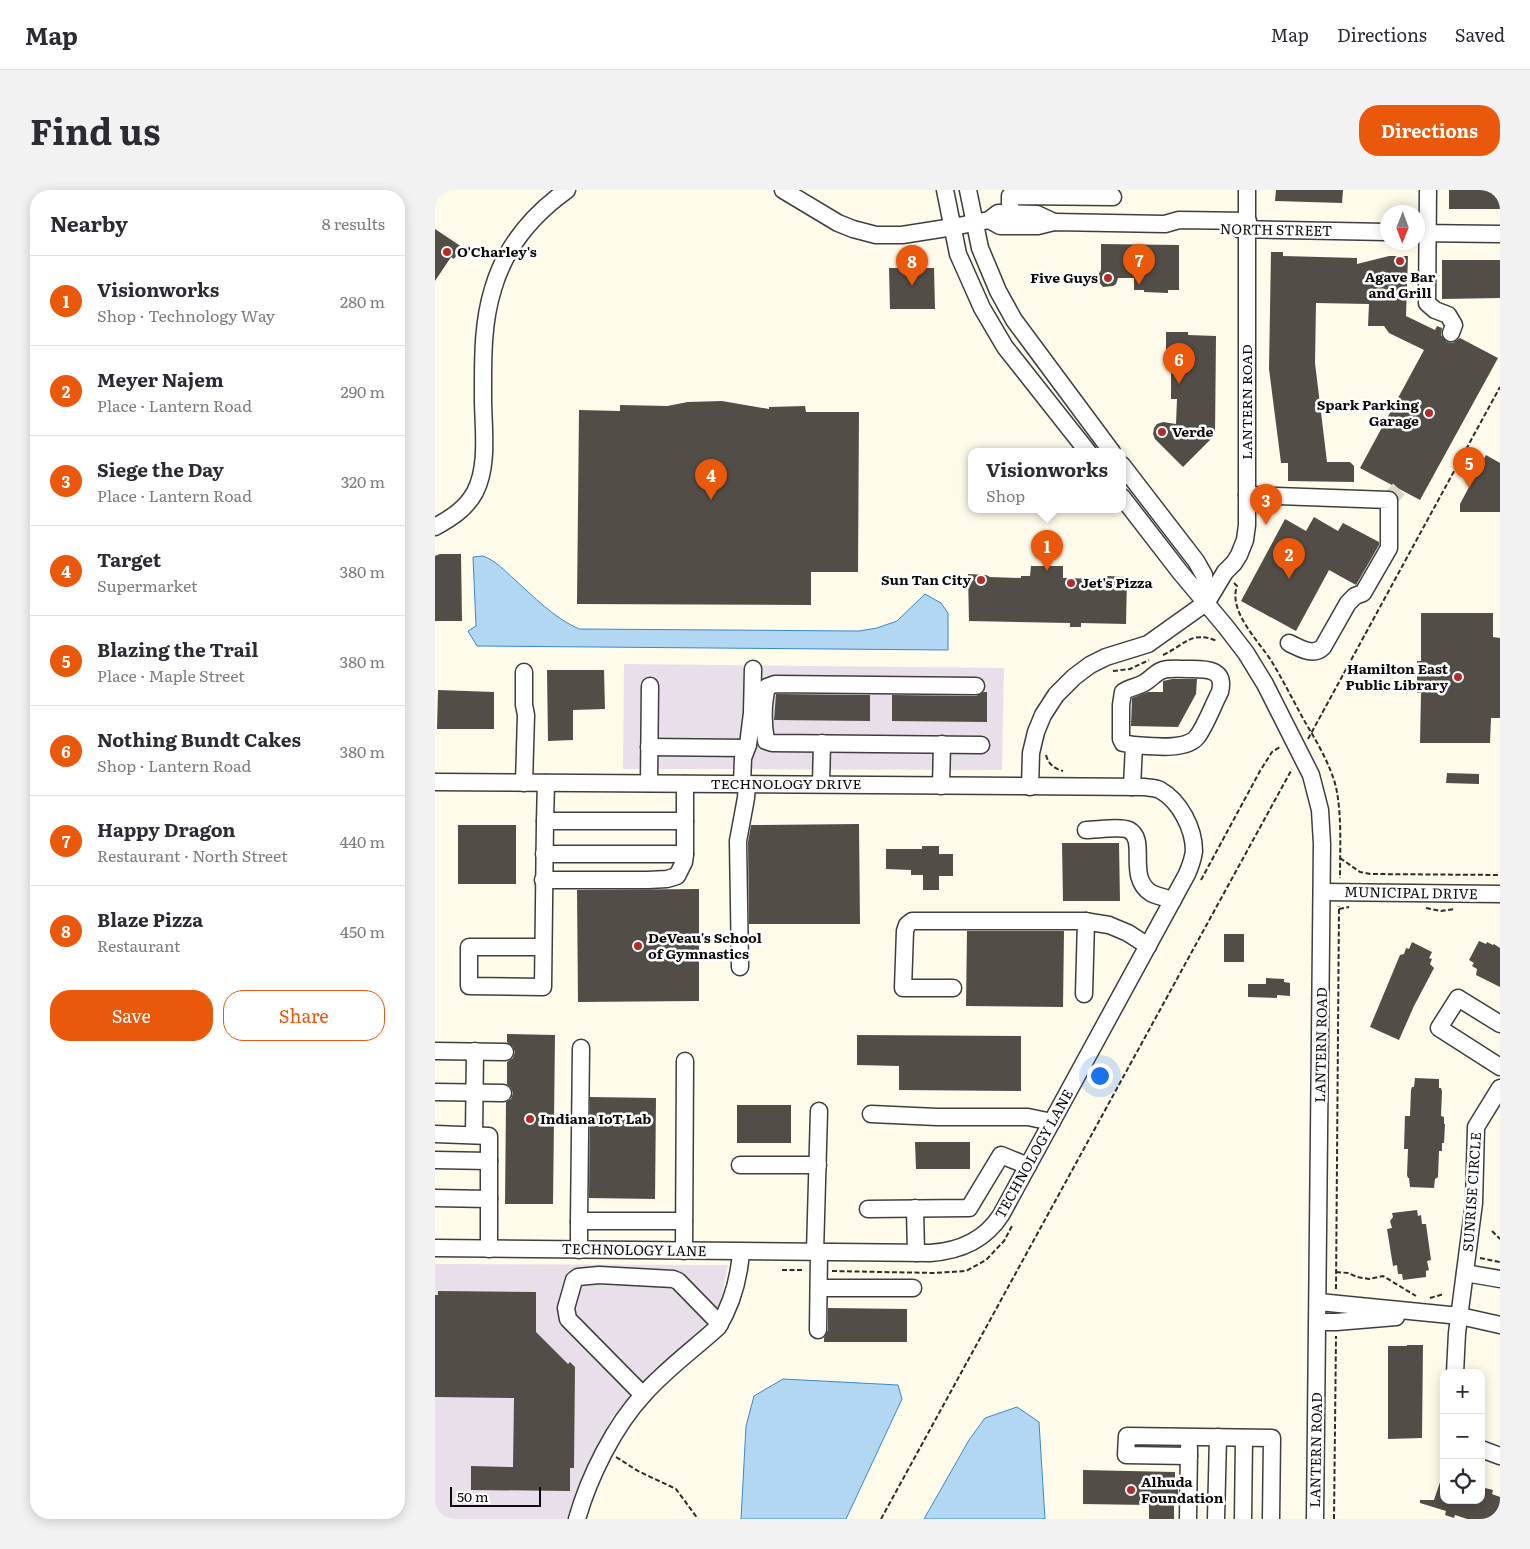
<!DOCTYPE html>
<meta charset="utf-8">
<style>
body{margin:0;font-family:Literata,serif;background:#f2f2f3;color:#2b2b33}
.controls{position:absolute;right:15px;bottom:15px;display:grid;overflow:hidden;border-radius:10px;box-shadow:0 2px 12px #0003}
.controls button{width:45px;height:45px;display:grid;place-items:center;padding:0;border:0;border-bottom:1px solid #e1e1e2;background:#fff;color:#2b2b33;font:25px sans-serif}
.compass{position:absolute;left:945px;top:15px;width:45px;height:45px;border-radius:50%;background:#fff;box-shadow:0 2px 12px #0003;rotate:181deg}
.scale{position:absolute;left:15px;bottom:12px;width:91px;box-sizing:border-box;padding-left:5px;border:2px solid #0b0b0b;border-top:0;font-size:14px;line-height:18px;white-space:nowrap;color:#0b0b0b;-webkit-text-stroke:4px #fff;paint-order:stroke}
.you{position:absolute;left:664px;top:885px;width:18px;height:18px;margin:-12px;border:4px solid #fff;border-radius:50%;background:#1a73e8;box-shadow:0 0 0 8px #1a73e833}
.badge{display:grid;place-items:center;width:32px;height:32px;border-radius:50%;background:#ea580c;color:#fff;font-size:16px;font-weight:700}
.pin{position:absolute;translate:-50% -41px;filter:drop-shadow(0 1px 2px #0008)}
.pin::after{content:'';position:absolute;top:26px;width:18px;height:15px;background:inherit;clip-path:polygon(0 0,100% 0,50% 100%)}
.popup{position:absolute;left:533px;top:258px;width:158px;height:65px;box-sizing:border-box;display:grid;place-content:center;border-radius:10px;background:#fff;filter:drop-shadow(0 1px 4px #0005);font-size:16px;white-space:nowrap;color:#7c7c81}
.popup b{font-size:19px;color:#2b2b33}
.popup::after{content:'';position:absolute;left:50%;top:100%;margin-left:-10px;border:10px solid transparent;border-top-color:#fff}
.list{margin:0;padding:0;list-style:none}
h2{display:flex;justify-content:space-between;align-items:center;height:65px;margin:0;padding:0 20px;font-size:21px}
h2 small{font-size:16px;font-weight:400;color:#7c7c81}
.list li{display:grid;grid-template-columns:32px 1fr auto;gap:15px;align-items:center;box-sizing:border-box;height:90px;padding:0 20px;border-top:1px solid #e1e1e2}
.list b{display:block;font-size:19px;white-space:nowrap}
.list p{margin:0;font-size:16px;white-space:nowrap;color:#7c7c81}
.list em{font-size:16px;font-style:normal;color:#7c7c81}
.actions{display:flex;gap:10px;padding:15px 20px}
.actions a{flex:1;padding:11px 0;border:1px solid #ea580c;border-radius:20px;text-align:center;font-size:18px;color:#ea580c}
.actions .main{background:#ea580c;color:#fff}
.icon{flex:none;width:28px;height:28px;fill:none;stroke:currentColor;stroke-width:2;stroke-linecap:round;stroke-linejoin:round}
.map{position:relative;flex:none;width:1065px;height:1329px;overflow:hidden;border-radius:20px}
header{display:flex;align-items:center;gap:30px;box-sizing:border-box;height:70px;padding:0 25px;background:#fff;border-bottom:1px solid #e1e1e2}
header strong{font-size:24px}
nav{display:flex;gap:28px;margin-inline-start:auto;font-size:18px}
.intro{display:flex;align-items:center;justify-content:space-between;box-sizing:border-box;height:120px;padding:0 30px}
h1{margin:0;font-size:35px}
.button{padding:12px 22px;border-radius:20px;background:#ea580c;color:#fff;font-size:18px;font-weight:700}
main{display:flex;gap:30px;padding:0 30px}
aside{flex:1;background:#fff;border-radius:20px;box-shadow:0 2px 12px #0003}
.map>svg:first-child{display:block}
.industrial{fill:#e9dfea}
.water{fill:#b2d7f3;stroke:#3c88c6}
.building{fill:#534d48}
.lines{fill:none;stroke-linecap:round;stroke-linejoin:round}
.minor-tunnel{stroke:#dad7c9;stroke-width:16;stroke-dasharray:16 8;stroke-linecap:butt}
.minor-casing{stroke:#3e3e3e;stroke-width:19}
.path{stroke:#2d2d2d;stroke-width:2;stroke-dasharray:5 2.5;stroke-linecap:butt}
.minor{stroke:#fff;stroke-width:16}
.poi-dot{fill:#b42c2a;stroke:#fff;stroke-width:2}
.labels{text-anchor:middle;stroke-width:5;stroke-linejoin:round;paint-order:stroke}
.street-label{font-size:14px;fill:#0b0b0b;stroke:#fff}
.poi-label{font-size:14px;font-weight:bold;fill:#0b0b0b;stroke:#fff;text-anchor:start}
</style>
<header>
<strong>Map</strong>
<nav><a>Map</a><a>Directions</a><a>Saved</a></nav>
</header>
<div class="intro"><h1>Find us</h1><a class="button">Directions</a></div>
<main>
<aside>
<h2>Nearby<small>8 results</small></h2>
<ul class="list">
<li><span class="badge">1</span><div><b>Visionworks</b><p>Shop · Technology Way</p></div><em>280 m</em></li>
<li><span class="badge">2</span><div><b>Meyer Najem</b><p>Place · Lantern Road</p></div><em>290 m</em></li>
<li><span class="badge">3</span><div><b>Siege the Day</b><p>Place · Lantern Road</p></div><em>320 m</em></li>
<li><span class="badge">4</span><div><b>Target</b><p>Supermarket</p></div><em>380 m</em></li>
<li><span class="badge">5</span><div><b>Blazing the Trail</b><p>Place · Maple Street</p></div><em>380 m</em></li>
<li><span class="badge">6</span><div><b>Nothing Bundt Cakes</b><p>Shop · Lantern Road</p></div><em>380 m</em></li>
<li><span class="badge">7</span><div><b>Happy Dragon</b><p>Restaurant · North Street</p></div><em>440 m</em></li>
<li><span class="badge">8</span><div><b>Blaze Pizza</b><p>Restaurant</p></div><em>450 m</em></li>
</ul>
<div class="actions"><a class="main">Save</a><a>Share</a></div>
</aside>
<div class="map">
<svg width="1065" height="1329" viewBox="0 0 1065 1329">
<rect width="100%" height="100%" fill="#fefbea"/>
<g class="industrial">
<polygon points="189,474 569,478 567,580 188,579"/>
<polygon points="0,1074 293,1075 282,1130 220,1178 177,1228 141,1302 133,1329 0,1329"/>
</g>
<g class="water">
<path d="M48,366C61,371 69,380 79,389C99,407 119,428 144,439L424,441L442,438L462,431L490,404L506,413L513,423V460L42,456L33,441L41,436L38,367Z"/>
<polygon points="348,1189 463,1195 467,1209 411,1329 306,1329 311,1236 319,1206"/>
<polygon points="582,1217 604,1232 610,1329 489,1329 534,1250 550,1228"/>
</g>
<g class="building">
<polygon points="841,0 908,0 907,13 840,11"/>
<rect x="1014" y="0" width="51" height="19"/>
<polygon points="0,39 27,57 19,69 16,67 0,91"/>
<polygon points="666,54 744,55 744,100 733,100 733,103 709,102 709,100 699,100 699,88 683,88 681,94 678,96 668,97 663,91 662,87 666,80"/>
<polygon points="836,62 848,62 848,66 922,68 922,74 954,66 973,66 971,126 1000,140 1002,136 1007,138 1006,145 1012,152 1018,153 1025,148 1063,168 985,310 925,278 989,160 954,143 949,136 933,136 934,114 881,113 880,173 892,272 915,272 919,276 919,292 853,291 853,273 846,273 834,179"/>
<polygon points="1007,70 1065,70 1065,108 1007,109"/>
<polygon points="454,78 499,78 500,119 455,119"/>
<polygon points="731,142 753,142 753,145 781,146 780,245 748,277 720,249 718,244 719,238 722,234 728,232 741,234 742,209 736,209 736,165 731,164"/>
<polygon points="287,211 334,219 334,217 370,216 371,222 424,222 423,382 376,382 376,415 142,414 144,220 185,221 185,215 232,216 253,212"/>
<polygon points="1051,265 1065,273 1065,322 1025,322 1025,314"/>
<polygon points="879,327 903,341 908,333 944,352 944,355 921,395 894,380 861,441 806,411 850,329 871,341"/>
<polygon points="5,364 26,364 27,431 0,431 0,366"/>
<polygon points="596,376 628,376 628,388 669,389 673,386 692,387 691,434 646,433 646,437 635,437 635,433 534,431 533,384 551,385 555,387 586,388 586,386 595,386"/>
<polygon points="986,423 1058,423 1058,447 1065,448 1065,528 1056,528 1055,553 985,553 986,503 982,503 982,471 986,471"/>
<polygon points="112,480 169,480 170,519 138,520 138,550 113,551"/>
<polygon points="737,489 762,489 761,504 743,537 696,536 697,508 713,502 728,502 728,491"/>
<polygon points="3,500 59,502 59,539 2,539"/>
<polygon points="549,502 552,502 552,532 457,531 457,505 541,506"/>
<polygon points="341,504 435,505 435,531 339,530"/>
<polygon points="1012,583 1044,584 1044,594 1011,593"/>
<polygon points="424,634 425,734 314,734 313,652 316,635"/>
<rect x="23" y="635" width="58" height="59"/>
<polygon points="627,653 684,653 685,711 628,711"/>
<polygon points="487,656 504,656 504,664 518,664 518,686 504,686 504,700 488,700 488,685 476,685 476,680 451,679 451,659 487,659"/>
<polygon points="264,699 264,811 143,812 142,700"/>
<polygon points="532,741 629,741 628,817 531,816"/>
<rect x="789" y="744" width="20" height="28"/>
<polygon points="1044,751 1051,754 1052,752 1058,755 1059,754 1065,758 1065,797 1041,785 1042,779 1037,776 1039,773 1034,770"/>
<polygon points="977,752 997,762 994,768 997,769 995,774 999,778 979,816 964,850 935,837 965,765 969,764 971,758 974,759"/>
<polygon points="831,788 849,789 849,792 855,793 855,806 842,805 842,808 813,807 813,794 831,794"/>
<polygon points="72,844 120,845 118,1014 70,1014 71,912 76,909 78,903 76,898 72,894 72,872 78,868 80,862 78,857 72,852"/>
<polygon points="422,845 586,846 586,901 464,900 464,876 422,875"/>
<polygon points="980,888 1004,889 1004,898 1006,898 1007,901 1006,926 1009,927 1009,934 1010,934 1009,953 1007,953 1007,961 1004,961 1003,987 1000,989 999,998 975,997 974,988 973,988 972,985 973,959 969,959 970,926 975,926 976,900 977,897 979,897"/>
<polygon points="155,907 221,908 220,1009 154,1008"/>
<rect x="302" y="915" width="54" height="38"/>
<polygon points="480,952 535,952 535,979 481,979"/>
<polygon points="982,1020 983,1026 986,1025 987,1034 991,1034 996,1070 992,1071 994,1080 991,1081 991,1087 968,1090 967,1084 963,1084 962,1075 958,1076 952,1039 957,1038 955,1031 958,1027 957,1023"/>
<polygon points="3,1101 101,1102 101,1142 133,1174 135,1172 140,1177 139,1278 135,1278 135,1301 36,1300 36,1276 78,1277 79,1208 0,1207 0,1105 3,1105"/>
<polygon points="393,1118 472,1119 472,1152 389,1152 389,1148 393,1140"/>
<polygon points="972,1155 988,1155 987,1248 953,1249 953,1156 972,1156"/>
<polygon points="648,1280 740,1282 740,1294 743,1294 743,1306 739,1306 739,1329 714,1329 714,1315 648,1314"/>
<polygon points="1007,1286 1009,1286 1009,1310 1046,1310 1046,1297 1058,1300 1057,1304 1065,1307 1065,1329 1032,1329 1020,1325 1019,1328 1010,1325 1011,1321 985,1313 985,1310 999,1310"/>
</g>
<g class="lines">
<polyline class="minor-tunnel" points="954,310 964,299"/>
<g class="minor-casing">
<g id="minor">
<polyline points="348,0 403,33 418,39 441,45 467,45 518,37 554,30 563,23 602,24 619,32"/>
<polyline points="510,0 523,64 547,118 570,157 653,262"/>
<polyline points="533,0 545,58 563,101 579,130 677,262"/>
<polyline points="993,0 992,113 1000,120 1013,125 1019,135 1016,143"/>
<polyline points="575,23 575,6 678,7"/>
<polyline points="554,30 565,36 603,36 619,32 730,34 744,30 813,31"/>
<polyline points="804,39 952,42"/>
<polyline points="982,43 1065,44"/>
<polyline points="687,275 761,371 769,385 772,412"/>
<path d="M812,305L954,310V358L928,403L920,406L913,413L888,457C878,467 865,458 854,453"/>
<polyline points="687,307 745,382 791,437 811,463 830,494 876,585 885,620 887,654 880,1329"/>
<path d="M0,337C16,328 31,319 40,302C54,275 48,238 48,208C48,172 47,134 58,99C70,57 97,25 132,0"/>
<polyline points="89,482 89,515 91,525 89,593"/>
<path d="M541,496L340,494L332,497C328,513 328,534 331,551L337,553L546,555"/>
<polyline points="214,557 311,558"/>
<path d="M0,592L710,597C715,598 721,598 725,600C745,611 759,639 759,661C758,669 755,677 752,684L566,1025C550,1050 525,1061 495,1063L0,1058"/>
<polyline points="214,593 215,496"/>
<polyline points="307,594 308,568 313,555 317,523 318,479"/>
<polyline points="386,594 387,553"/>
<polyline points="506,596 507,554"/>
<polyline points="595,597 596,563 601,542 608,525 621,505 639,487 655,475 671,467 713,454 772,412 790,382 799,373 804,365 810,350 812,335 812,0"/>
<path d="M697,597L699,555C715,556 751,561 762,547C770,537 779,513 785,502C791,477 768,479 752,479C744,479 736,478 728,480C721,482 716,489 709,493C702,497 695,497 688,502L686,515V549L688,553L699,555"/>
<polyline points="110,631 111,593"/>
<path d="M651,640C662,640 685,636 694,640C713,650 691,687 716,703C722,706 731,708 738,710"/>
<polyline points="109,664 250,664"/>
<polyline points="108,690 213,690 232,689 242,686 249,672 250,664 250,594"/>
<polyline points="887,702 1065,704"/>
<polyline points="107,757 34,757 34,796 108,797 110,631 250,631"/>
<polyline points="305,777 303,651 311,608 312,594"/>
<polyline points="518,798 468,798 470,741 472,735 477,731 649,731 674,735 693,743 713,756"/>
<polyline points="649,804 651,731"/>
<polyline points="1065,834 1023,808 1004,838 1065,877"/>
<polyline points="0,861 70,862"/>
<polyline points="0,902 68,903"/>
<polyline points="436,924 502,927 593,927 617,932"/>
<polyline points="0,944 54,946 54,1059"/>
<polyline points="39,945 40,861"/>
<polyline points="0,970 54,971"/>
<polyline points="305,975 383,975"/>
<polyline points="0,1008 54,1009"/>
<polyline points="480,1018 481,1063"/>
<polyline points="433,1019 534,1018 566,965 593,976"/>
<polyline points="144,1031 146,858"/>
<polyline points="144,1060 144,1031 249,1031"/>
<polyline points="249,1061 250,871"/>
<polyline points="380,1062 384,921"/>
<polyline points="1030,1083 1065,1089"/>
<polyline points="384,1098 478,1098"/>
<polyline points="884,1112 1025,1126 1065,1135"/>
<polyline points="883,1132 901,1132 961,1127"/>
<polyline points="383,1140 384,1062"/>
<polyline points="1020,1183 1022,1143 1039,1013 1041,937 1065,898"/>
<polyline points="208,1205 133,1129 131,1118 139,1090 143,1087 164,1085 238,1089 243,1091 285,1134"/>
<polyline points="1046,1259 1065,1266"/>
<polyline points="754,1266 691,1265 692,1246 837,1248 836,1329"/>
<path d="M142,1329C154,1287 179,1236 209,1204C231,1179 259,1159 283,1137C297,1114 304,1088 306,1062"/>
<polyline points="753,1329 754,1257"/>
<polyline points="781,1329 783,1247"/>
<polyline points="808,1329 809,1248"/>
</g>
</g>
<g class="path">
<path d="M799,393L802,396C793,422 824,451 837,472C849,492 859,512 870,532C882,552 895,574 901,597C907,626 905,658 905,688"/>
<path d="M728,465C750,455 756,440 782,451"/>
<polyline points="678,481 695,479 714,470"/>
<polyline points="873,549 1065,197"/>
<path d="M611,565C613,574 620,579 628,581"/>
<polyline points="905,668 925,682 936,684 1065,685"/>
<polyline points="766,690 825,581 837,562 845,557"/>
<polyline points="991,718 1006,721 1020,719"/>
<polyline points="904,719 914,717"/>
<polyline points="1057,1041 1065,1049"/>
<polyline points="1045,1068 1065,1072"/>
<polyline points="347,1080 369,1080"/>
<polyline points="397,1081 499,1083 531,1081 551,1070 569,1051 578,1034"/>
<polyline points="901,1082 913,1083 922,1087 934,1089 948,1086 981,1106"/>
<polyline points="901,1099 904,716"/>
<polyline points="995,1108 1009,1104"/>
<polyline points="181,1267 203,1281 241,1299 263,1329"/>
<polyline points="446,1329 857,579"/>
<polyline points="899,1329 901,1146"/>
</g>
<use href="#minor" class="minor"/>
</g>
<g class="poi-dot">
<circle cx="12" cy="62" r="5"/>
<circle cx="965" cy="71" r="5"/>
<circle cx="673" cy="88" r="5"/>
<circle cx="994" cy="223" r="5"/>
<circle cx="727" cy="242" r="5"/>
<circle cx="546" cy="390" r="5"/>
<circle cx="636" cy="393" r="5"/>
<circle cx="1023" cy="487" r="5"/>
<circle cx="203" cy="756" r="5"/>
<circle cx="95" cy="929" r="5"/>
<circle cx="696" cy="1300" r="5"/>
</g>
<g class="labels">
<g class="street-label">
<text transform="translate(841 40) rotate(1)" y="5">NORTH STREET</text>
<text transform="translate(812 212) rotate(-90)" y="5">LANTERN ROAD</text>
<text x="351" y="599">TECHNOLOGY DRIVE</text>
<text transform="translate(976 703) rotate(1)" y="5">MUNICIPAL DRIVE</text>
<text transform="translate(886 855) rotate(-89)" y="5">LANTERN ROAD</text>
<text transform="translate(599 964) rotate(-61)" y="5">TECHNOLOGY LANE</text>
<text transform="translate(1037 1002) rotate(-86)" y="5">SUNRISE CIRCLE</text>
<text transform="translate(199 1060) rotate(1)" y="5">TECHNOLOGY LANE</text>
<text transform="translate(881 1260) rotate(-89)" y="5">LANTERN ROAD</text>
</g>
<g class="poi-label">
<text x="22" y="67">O'Charley's</text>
<text x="965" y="92" text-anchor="middle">Agave Bar<tspan x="965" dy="16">and Grill</tspan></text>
<text x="663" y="93" text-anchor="end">Five Guys</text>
<text x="984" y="220" text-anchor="end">Spark Parking<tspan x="984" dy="16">Garage</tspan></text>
<text x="737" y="247">Verde</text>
<text x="536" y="395" text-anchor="end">Sun Tan City</text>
<text x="646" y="398">Jet's Pizza</text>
<text x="1013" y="484" text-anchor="end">Hamilton East<tspan x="1013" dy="16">Public Library</tspan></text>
<text x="213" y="753">DeVeau's School<tspan x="213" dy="16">of Gymnastics</tspan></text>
<text x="105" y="934">Indiana IoT Lab</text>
<text x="706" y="1297">Alhuda<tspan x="706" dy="16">Foundation</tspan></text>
</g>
</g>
</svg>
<div class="controls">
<button>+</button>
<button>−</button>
<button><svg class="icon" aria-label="locate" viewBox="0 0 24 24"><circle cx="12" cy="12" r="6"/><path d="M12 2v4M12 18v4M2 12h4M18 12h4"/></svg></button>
</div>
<svg class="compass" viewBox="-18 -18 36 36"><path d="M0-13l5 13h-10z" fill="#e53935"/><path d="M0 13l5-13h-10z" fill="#7c7c81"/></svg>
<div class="scale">50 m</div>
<div class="you"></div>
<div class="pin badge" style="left:612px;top:381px">1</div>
<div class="popup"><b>Visionworks</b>Shop</div>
<div class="pin badge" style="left:854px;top:389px">2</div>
<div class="pin badge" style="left:831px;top:335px">3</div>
<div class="pin badge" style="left:276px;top:310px">4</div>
<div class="pin badge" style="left:1034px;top:298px">5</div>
<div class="pin badge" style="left:744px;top:194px">6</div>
<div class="pin badge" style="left:704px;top:95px">7</div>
<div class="pin badge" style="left:477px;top:96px">8</div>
</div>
</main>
